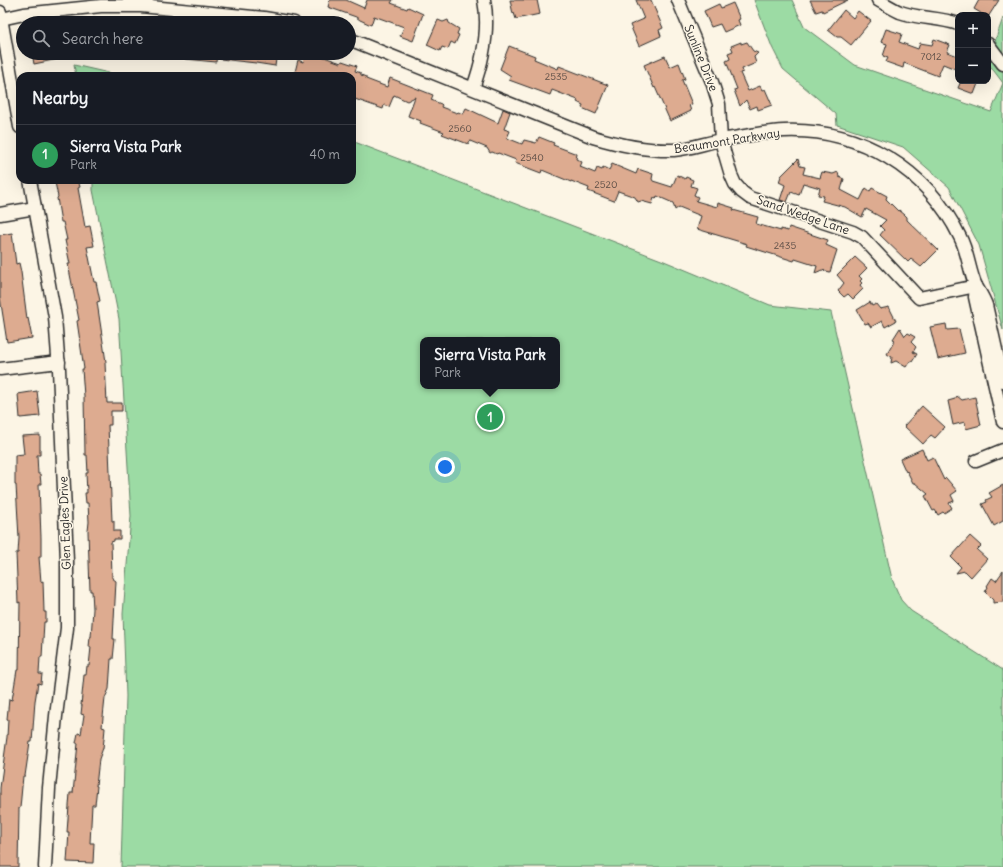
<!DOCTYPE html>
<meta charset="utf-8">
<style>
body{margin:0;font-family:Delius,sans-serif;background:#20242c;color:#f1f3f6}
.controls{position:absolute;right:12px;top:12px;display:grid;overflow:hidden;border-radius:8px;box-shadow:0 4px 16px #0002}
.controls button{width:36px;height:36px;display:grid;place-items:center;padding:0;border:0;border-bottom:1px solid #363941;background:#171b24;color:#f1f3f6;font:20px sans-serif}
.you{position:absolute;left:445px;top:467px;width:14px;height:14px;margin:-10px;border:3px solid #fff;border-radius:50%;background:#1a73e8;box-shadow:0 0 0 6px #1a73e833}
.badge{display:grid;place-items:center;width:26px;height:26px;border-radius:50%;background:#c8321e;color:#fff;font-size:13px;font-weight:700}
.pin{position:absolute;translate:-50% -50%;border:2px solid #fff;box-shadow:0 1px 4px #0006}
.popup{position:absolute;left:420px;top:337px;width:140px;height:52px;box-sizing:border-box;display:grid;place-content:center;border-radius:8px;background:#171b24;filter:drop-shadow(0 1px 3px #0005);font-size:13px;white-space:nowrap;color:#9ea1a6}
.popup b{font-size:15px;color:#f1f3f6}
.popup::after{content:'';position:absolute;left:50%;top:100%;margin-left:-8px;border:8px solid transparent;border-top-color:#171b24}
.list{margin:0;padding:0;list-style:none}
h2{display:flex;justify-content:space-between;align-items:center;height:52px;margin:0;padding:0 16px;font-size:17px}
h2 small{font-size:13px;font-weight:400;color:#9ea1a6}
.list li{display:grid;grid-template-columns:26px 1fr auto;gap:12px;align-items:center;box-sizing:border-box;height:60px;padding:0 16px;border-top:1px solid #363941}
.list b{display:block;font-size:15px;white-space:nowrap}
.list p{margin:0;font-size:13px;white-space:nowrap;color:#9ea1a6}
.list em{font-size:13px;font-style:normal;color:#9ea1a6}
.icon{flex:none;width:22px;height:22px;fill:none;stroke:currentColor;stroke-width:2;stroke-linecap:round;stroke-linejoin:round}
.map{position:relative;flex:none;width:1003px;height:867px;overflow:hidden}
.search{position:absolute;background:#171b24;box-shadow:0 4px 16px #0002;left:16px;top:16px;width:340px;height:44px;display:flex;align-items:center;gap:10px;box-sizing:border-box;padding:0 14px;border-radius:22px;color:#9ea1a6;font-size:15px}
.panel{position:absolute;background:#171b24;box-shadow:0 4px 16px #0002;left:16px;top:72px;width:340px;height:112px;border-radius:12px}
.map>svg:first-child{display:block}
.green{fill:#9cdba4;stroke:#648368;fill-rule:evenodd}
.building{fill:#ddab90;stroke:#2b2b2b}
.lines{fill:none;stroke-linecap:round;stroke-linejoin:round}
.minor-casing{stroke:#2b2b2b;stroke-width:15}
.minor{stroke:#fcf5e5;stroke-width:12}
.labels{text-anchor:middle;stroke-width:3;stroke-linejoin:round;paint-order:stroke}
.number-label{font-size:10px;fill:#584b44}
.street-label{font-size:12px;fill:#2b2b2b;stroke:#fcf5e5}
</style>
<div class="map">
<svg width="1003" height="867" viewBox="0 0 1003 867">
<rect width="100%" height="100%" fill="#fcf5e5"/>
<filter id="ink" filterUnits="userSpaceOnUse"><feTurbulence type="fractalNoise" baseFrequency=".025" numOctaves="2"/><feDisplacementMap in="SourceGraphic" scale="8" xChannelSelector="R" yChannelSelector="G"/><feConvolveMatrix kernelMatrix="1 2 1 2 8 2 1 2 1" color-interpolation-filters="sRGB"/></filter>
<g filter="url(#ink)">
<g class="green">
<polygon points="754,0 792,0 804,27 855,65 991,112 1003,83 988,63 988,61 1003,18 1003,330 979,245 949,187 903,147 837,125 836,114 783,69 772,47"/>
<polygon points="74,65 122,76 76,76"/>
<path d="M352,141L664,261L770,305L831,312L892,579L901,600L911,611L1003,670V867H121L126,696L123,614L131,516L119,319L93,190V180H352ZM423,340H557V386H423Z"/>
</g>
<g class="building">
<polygon points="330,0 346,0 364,8 367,0 393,0 391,3 407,9 408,7 423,14 413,41 400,36 404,27 374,16 371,25 360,20 356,17 328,7"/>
<polygon points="510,0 537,0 540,14 516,19 514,13 513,14"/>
<polygon points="636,0 651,0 663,28 659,30 661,36 639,46 630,25 644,19"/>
<polygon points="810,0 848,0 823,12 822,10 816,12"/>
<polygon points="979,0 999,0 988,17 988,15 984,15 974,9"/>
<polygon points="733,3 740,19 738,20 740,25 724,32 720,24 711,27 704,11 719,4 721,8"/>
<polygon points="844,10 853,18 858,11 871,21 851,45 841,37 837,37 828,30"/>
<polygon points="438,20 443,22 448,20 449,23 459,29 457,34 459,35 455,44 451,42 448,49 442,47 440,51 427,45"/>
<polygon points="886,29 902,34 899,42 918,49 920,43 932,45 934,39 950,45 947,52 958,56 958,70 943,64 938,76 904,63 903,68 886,62 888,58 883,56 887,44 881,42"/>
<polygon points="741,42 741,44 747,42 753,51 758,53 754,57 756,63 742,69 743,72 740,73 748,91 760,86 762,90 765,89 772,105 758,110 757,106 750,109 746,100 740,106 734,90 737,89 726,61 730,59 728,53 733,51 731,46"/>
<polygon points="509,46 535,56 534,59 558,69 559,66 608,85 596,114 582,108 583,105 577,102 578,100 552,90 550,95 509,80 511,76 500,69"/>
<polygon points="32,53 68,53 68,57 34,64"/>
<polygon points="186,53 217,53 216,62 185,59"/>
<polygon points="220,53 277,53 275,66 256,63 220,59"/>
<polygon points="313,53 341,63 342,61 357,66 355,71 361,73 361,75 366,77 366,79 387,87 390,78 433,95 431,100 441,104 442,105 441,107 457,113 458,112 463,114 466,108 498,123 503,109 510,112 504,129 510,131 507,138 522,144 524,140 536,143 539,137 554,143 553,145 577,154 576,159 582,162 580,167 595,173 597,168 602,170 603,167 609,170 612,164 636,174 638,169 653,174 652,179 653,181 672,187 677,175 685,179 686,177 693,180 691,186 697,188 694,195 698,197 696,201 717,207 718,203 734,208 733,210 758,217 756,224 781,231 781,229 788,231 789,227 828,240 826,245 837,250 830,272 822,270 815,273 817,266 795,259 794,261 746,246 747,244 697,229 701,216 679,207 675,210 673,203 657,196 656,199 654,198 652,204 641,201 638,202 635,197 618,191 614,201 588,191 589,188 571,181 571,182 542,170 541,173 515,163 516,160 498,153 497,154 492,152 490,153 487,148 470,141 468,144 442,134 444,132 420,123 421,121 408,116 415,97 407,101 394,95 389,107 384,105 383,109 352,98 352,76 294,76 298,60 303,62 305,56 312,57"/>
<polygon points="665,56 670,67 679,63 685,79 682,80 692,104 689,105 691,111 670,121 655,87 654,88 644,65"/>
<polygon points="961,81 979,81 974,94 958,88"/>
<polygon points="798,159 800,166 805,167 803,174 820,178 822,172 833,174 838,172 839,177 844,179 841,190 860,200 866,188 870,191 872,188 887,196 886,199 898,211 899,210 905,215 907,217 907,220 938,250 921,267 911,259 908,262 880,235 884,230 880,226 886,220 866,209 862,217 845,207 822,201 824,196 818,195 820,188 803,183 799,195 791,192 787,202 780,200 785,185 779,182 781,176"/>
<polygon points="56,180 78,180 80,187 78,188 85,227 90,226 94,246 87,247 94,282 96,282 100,301 97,302 106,362 105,363 107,403 122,403 122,411 111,411 111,425 108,425 112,521 114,521 114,531 120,531 120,539 114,539 114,541 111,542 112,578 116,581 113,639 115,639 113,659 111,659 109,689 105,698 102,727 105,728 104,739 103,748 99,759 96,786 97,786 95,805 92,805 90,843 94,843 93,863 67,862 69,832 67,832 70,793 73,793 78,743 76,743 78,733 81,734 84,715 81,714 82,705 81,705 84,675 86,675 87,666 89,666 91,647 89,647 90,637 91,637 93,609 92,591 90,591 88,531 89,522 88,503 86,503 85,493 87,493 86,473 88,473 87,455 85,455 84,396 82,369 84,369 77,321 79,320 68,264 70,264 65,240 67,240 63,222 61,222 57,198 58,197 55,182 56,182"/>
<polygon points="12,233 16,264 19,263 21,272 27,319 28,318 32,338 7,342 0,297 0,235"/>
<polygon points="855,257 867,268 859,276 862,279 860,281 862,283 860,285 863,289 853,299 848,294 844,297 838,291 844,283 837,275"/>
<polygon points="870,302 872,306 876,304 880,309 889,307 896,321 885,327 882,321 871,327 868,323 865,324 857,310"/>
<polygon points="946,324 947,330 959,329 965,353 938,359 930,327"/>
<polygon points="900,328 905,336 908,333 915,337 911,342 916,347 913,352 917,354 912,362 910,361 906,367 896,361 891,363 892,357 887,354 895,340 893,339"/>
<polygon points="37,391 40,416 20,418 18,394"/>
<polygon points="957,396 962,400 975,397 981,425 966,429 965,422 953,425 948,401 955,399"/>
<polygon points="922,406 945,427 935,438 931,435 923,444 904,426"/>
<polygon points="40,435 40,455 37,455 38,474 40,474 41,484 39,484 41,538 41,557 39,557 41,582 43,581 44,612 46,612 46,622 44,622 42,657 40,657 39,674 42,674 41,684 38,683 35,701 32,742 30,742 25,776 23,776 20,808 19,808 18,867 0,867 0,788 7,737 8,719 7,719 9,699 12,700 17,670 19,670 20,602 18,603 16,553 18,553 19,538 16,485 15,485 15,455 24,454 22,436"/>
<polygon points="922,449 927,460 933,457 944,480 946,478 957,491 951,495 954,501 949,503 952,508 944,513 943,512 938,515 935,510 933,511 925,496 928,494 915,483 913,483 907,471 906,472 905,470 900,459"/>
<polygon points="1003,485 1003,521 994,526 982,504 987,502 986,500 992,497 989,493"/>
<polygon points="970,536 981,546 977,550 987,559 971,577 965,571 956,573 961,567 951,557"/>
<polygon points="1003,571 1003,602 993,603 993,600 985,592 988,587 987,586 992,578 996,581"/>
</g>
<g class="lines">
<g class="minor-casing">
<g id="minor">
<polyline points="678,0 712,82 719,104 721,141 731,175 735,184 742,192 750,198 853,232 862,237 919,298 976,286"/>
<path d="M878,0C885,4 893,9 900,12C919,19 939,17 958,24"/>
<polyline points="0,12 20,127"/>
<polyline points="1,19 24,14 101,6 141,6 264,18 294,23"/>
<path d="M349,39L593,137C620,145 646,151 674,150C690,149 705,143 721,140C741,137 763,132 784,131C859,128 927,169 960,237C968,252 969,271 976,286C980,293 983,297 986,305L1003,381"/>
<polyline points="988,44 1003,64"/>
<path d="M473,88C483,60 490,30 484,0"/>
<polyline points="30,180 55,317 59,369 67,561 67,628 56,716 49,788 45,867"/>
<polyline points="0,214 35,208"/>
<polyline points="976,286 975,297 977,306 1003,422"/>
<polyline points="0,369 59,362"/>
<polyline points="976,461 1003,450"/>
</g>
</g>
<use href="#minor" class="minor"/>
</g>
</g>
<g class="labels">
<g class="number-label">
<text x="931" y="60">7012</text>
<text x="556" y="80">2535</text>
<text x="460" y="132">2560</text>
<text x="532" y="161">2540</text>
<text x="606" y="188">2520</text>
<text x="785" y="249">2435</text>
</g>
<g class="street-label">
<text transform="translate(701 58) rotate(68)" y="4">Sunline Drive</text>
<text transform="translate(727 141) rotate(-9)" y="4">Beaumont Parkway</text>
<text transform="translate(803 215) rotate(19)" y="4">Sand Wedge Lane</text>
<text transform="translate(65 523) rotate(-92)" y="4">Glen Eagles Drive</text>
</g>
</g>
</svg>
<div class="controls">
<button>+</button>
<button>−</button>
</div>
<div class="you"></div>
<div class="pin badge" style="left:490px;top:417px;background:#2e9e5b">1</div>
<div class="popup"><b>Sierra Vista Park</b>Park</div>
<div class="search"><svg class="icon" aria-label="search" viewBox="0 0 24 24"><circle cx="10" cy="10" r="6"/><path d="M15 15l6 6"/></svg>Search here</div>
<section class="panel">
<h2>Nearby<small></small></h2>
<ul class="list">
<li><span class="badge" style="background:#2e9e5b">1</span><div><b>Sierra Vista Park</b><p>Park</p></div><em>40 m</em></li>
</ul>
</section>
</div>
